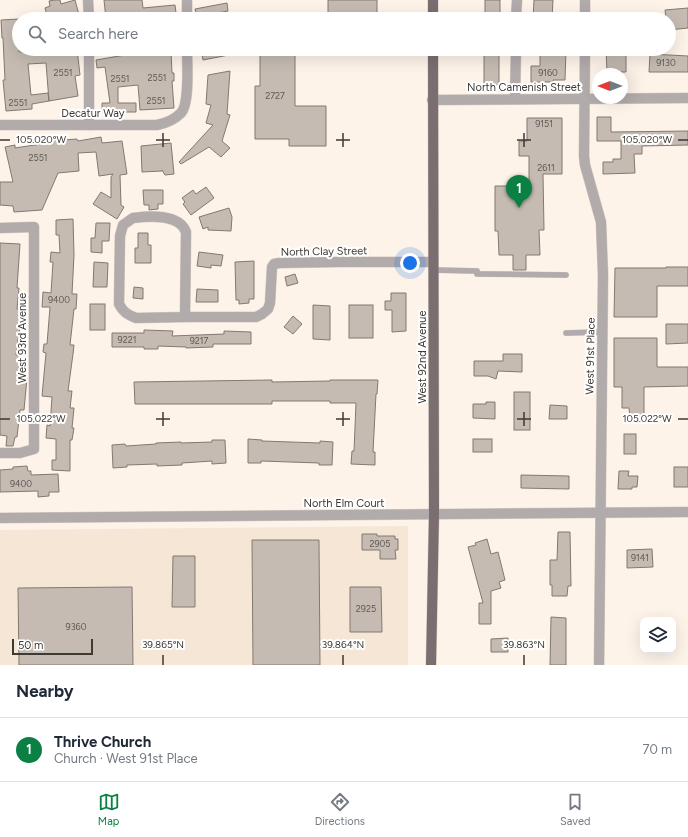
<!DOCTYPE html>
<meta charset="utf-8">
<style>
body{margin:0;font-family:Figtree,sans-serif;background:#f6f6f7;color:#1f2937}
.controls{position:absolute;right:12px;bottom:12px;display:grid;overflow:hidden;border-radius:8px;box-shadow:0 4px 16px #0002}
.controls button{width:36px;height:36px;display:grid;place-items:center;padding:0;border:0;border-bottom:1px solid #e0e1e3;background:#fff;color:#1f2937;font:20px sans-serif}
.compass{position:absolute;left:592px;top:68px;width:36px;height:36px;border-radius:50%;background:#fff;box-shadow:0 4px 16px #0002;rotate:270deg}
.scale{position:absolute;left:12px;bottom:10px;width:81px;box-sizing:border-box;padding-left:4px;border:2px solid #3d3935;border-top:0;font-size:11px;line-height:14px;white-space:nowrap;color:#3d3935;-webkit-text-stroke:3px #fff;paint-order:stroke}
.you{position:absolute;left:410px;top:263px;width:14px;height:14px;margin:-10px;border:3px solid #fff;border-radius:50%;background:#1a73e8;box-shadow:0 0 0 6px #1a73e833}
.badge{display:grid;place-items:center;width:26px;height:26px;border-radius:50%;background:#0b8043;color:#fff;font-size:13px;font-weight:700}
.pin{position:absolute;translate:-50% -33px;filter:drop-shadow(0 1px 2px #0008)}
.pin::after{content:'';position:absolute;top:21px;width:14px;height:12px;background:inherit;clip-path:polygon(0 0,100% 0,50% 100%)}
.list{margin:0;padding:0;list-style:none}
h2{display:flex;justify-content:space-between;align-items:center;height:52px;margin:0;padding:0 16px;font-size:17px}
h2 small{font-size:13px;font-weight:400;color:#747a83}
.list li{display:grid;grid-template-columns:26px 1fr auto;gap:12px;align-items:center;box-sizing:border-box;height:64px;padding:0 16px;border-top:1px solid #e0e1e3}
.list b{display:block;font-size:15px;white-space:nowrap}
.list p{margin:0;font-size:13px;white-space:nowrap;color:#747a83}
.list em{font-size:13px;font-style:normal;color:#747a83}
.icon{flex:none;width:22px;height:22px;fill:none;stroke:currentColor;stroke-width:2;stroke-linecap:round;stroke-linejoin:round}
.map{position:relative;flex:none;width:688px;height:665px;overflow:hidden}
.search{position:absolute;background:#fff;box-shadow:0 4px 16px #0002;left:12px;right:12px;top:12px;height:44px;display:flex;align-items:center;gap:10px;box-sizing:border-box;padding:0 14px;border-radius:22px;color:#747a83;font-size:15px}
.sheet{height:116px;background:#fff}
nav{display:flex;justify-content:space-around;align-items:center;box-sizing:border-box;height:56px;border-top:1px solid #e0e1e3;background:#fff;font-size:11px;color:#747a83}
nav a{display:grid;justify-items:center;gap:2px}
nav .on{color:#0b8043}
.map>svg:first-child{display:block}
.built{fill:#f6e6d6}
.building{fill:#c5bbb2;stroke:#827971}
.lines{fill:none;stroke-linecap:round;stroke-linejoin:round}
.lane-casing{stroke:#d7cec5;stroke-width:6}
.street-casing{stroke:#d7cec5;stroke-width:11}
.primary-casing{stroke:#d7cec5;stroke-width:11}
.lane{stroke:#b2abac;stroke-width:5.5}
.street{stroke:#b2abac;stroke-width:10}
.primary{stroke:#7a6e70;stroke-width:10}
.ticks{fill:none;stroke:#3d3935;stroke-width:1.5}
.labels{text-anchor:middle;stroke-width:4;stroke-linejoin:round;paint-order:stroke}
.number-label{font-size:9px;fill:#5f5a54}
.street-label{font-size:11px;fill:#3d3935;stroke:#fff}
.ticks-label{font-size:10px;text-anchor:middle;fill:#3d3935;stroke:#fff;stroke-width:4;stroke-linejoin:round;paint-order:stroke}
</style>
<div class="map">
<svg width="688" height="665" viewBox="0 0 688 665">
<rect width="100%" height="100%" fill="#fef3e9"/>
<polygon class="built" points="408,526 408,665 0,665 0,530"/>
<g class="building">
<polygon points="55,0 60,0 61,4 75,0 79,15 69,18 68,15 48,19 45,8 50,6 49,1"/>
<polygon points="104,0 142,0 143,8 175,5 176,13 130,19 106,19"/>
<rect x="328" y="0" width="49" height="18"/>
<rect x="485" y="0" width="15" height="19"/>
<polygon points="534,0 553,0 552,19 533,19"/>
<polygon points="227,3 228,11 197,17 195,9"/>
<polygon points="688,8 688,28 669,30 669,19 666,19 665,10"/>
<polygon points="19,19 19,52 45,51 45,49 77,49 80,75 75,76 78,96 49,101 46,63 28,64 31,95 48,93 49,101 32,104 32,109 6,111 3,80 5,80 3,38 2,38 1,20"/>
<polygon points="201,49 238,49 239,53 203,60"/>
<rect x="484" y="49" width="15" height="36"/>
<polygon points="540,49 566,49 565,80 553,80 553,82 531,82 531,66 540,66"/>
<polygon points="606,49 626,49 626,72 607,72"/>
<polygon points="260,50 295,50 295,106 326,106 326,146 289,146 289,139 255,139 255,86 260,86"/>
<polygon points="171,52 172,73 174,73 174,81 172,81 174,108 140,110 138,85 118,87 118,103 136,103 136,112 102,112 102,103 110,103 105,67 97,68 96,60 125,55"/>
<polygon points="650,54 688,56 688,72 649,72"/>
<polygon points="230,71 227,114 230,115 222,141 230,148 221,157 209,147 181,164 179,162 213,125 206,123 211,105 206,104 208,75"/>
<polygon points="597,117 611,117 611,132 688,131 688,145 642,146 642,154 634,154 635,173 603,174 603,162 613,162 613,159 621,159 621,141 597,141"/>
<polygon points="527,118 562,118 562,174 543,174 544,230 539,230 540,255 526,255 526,270 513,270 513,255 499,255 498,231 495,231 495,186 529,186 529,156 519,156 519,141 527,141"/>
<polygon points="101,137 102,143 122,141 127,174 120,175 121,205 124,207 117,219 93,204 101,192 111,198 111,177 113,174 99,176 96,152 78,153 79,171 58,173 42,210 14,212 13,206 0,205 0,182 13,182 5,147 15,145 15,148 48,143 48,141 77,139 78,141"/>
<polygon points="171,143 174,174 165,175 162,170 162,171 142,172 141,146"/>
<polygon points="206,187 214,198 191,215 183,204 185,202 182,198 193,190 196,194"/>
<polygon points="143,190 163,190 163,204 158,204 158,209 149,210 149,205 144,205"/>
<polygon points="229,208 232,217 231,231 208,230 208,227 203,229 199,217"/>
<polygon points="73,219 74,255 72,294 77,294 76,309 74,309 70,345 74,345 73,354 68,391 72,391 70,408 74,408 72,428 74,428 72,440 70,440 70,471 52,470 52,460 56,460 56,439 46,438 47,425 50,426 52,397 42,396 46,353 43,352 44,344 47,344 50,307 42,307 43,292 51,293 53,262 50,262 51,252 60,253 59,235 56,235 56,220"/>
<polygon points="96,223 110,223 109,241 102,241 102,253 91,252 91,238 95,238"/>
<polygon points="138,233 148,233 148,245 151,245 151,263 135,263 135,248 138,248"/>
<polygon points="0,243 20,244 17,288 19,288 17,309 26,310 25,318 21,318 16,355 20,355 18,375 23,375 23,378 27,378 24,410 20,410 17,437 15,437 13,446 6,446 7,436 0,435"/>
<polygon points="199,252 223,255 221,266 211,265 211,268 197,266"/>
<polygon points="254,261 254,299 249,299 249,303 239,304 239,300 236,300 235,262"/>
<polygon points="94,262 108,263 107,287 93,287"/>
<polygon points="666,267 688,267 688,286 657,286 657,317 614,317 615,268 666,268"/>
<polygon points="295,274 298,283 287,286 285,277"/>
<polygon points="134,287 143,288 143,299 133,298"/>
<polygon points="197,289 218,290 218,302 196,302"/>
<polygon points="391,293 406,293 406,331 392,332 392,310 385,310 385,301 391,301"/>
<rect x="90" y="304" width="15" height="26"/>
<polygon points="313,305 330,306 330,340 313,339"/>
<rect x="349" y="305" width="24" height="33"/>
<polygon points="293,316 302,324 293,334 284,327"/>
<polygon points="666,324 688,324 688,343 666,344"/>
<polygon points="144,330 173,331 172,336 224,334 224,331 251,332 251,344 213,344 213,347 186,348 186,347 158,346 158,349 144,349 144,347 112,347 112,333 144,333"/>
<polygon points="614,338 657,338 657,367 688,367 688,386 644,387 644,417 630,417 629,408 622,408 622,387 614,387"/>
<polygon points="503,354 522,354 522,372 498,371 496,379 488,376 474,376 474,361 503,361"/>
<polygon points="272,380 272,382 330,381 330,380 378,380 377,394 376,394 373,452 375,452 375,465 351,464 352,451 354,451 356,403 330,403 330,401 272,401 272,404 135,404 134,382"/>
<rect x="514" y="392" width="16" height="38"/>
<polygon points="486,402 495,402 495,419 473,418 473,404 486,404"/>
<polygon points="550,405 567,406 567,419 549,419"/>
<rect x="624" y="434" width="12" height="20"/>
<polygon points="248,439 262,440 262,441 320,443 320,441 333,442 332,465 319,465 319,463 261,461 261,463 248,463"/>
<rect x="473" y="439" width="19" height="13"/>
<polygon points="212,440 225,440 226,463 212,464 212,461 182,463 182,465 157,466 157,464 127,465 127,467 113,468 112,445 125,444 126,446 156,444 156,443 181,442 181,443 212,442"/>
<polygon points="27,466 28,471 31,471 31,475 58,474 59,492 49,492 49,496 38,497 38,491 0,492 0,470 13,469 13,467"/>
<rect x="674" y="467" width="14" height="20"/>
<polygon points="619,471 629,471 628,476 638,476 637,487 632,487 632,489 618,489"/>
<polygon points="521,475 569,476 569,489 521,488"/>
<polygon points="558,532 570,532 571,586 568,586 567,596 552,596 552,585 550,585 550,560 557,560"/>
<polygon points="362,534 377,534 377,536 395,536 395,539 398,539 398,550 395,550 396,559 380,559 380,550 362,550"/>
<polygon points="487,539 491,554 498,552 505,580 499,582 501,588 491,591 491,624 479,624 479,603 483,603 468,547 476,545 475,543"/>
<polygon points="252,540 319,540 320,665 253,665"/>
<polygon points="652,549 653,567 627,568 627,550"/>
<polygon points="173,556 195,556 195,607 172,607"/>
<polygon points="132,587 133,665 19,665 18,588"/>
<polygon points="350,587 381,587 382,632 350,632"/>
<polygon points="551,617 566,618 566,665 550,665"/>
<polygon points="508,638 508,652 491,652 491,639"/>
</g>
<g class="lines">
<g class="lane-casing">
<g id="lane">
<polyline points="433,270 477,271"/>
<polyline points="477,274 566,275"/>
<polyline points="566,333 602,332"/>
</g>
</g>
<g class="street-casing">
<g id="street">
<polyline points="88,0 89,19"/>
<polyline points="187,19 187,0"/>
<polyline points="516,19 517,0"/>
<polyline points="585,19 585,0"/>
<polyline points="89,49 89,125"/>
<polyline points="585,49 584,156 585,165 601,222 603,275 599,665"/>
<polyline points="515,99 516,49"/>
<polyline points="432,100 688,98"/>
<path d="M0,125H157C167,123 174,120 181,113C190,103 187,63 187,49"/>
<path d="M133,218C149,216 179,213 186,232L185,317L136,318C128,315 123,312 119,304L120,236L123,225Z"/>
<polyline points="0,228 34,227 34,449 20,453 0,453"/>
<polyline points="185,317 256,317 262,314 268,309 270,303 272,267 274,264 279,263 340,262 433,262"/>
<polyline points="0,518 688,512"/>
</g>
</g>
<g class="primary-casing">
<g id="primary">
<polyline points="433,19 433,0"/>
<polyline points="431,665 434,514 433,49"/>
</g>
</g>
<use href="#lane" class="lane"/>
<use href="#street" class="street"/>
<use href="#primary" class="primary"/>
</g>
<path class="ticks" d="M163,133V147M343,133V147M524,133V147M0,140H10M156,140H170M336,140H350M517,140H531M678,140H688M163,412V426M343,412V426M524,412V426M0,419H10M156,419H170M336,419H350M517,419H531M678,419H688M163,655V665M343,655V665M524,655V665"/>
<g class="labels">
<g class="number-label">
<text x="666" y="66">9130</text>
<text x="63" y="76">2551</text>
<text x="548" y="76">9160</text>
<text x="157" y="81">2551</text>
<text x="120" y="82">2551</text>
<text x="275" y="99">2727</text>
<text x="156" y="104">2551</text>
<text x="18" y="106">2551</text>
<text x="544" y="127">9151</text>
<text x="38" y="161">2551</text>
<text x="546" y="171">2611</text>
<text x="59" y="303">9400</text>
<text x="127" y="343">9221</text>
<text x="199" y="344">9217</text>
<text x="21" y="487">9400</text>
<text x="380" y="547">2905</text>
<text x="640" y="561">9141</text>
<text x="366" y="612">2925</text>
<text x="76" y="630">9360</text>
</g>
<g class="street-label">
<text x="524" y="91">North Camenish Street</text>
<text x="93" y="117">Decatur Way</text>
<text transform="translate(324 251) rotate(-1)" y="4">North Clay Street</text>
<text transform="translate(22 338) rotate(-90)" y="4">West 93rd Avenue</text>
<text transform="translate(590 356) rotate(-89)" y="4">West 91st Place</text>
<text transform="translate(422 357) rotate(-90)" y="4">West 92nd Avenue</text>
<text x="344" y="507">North Elm Court</text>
</g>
</g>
<g class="ticks-label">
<text x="647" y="143">105.020°W</text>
<text x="41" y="143">105.020°W</text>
<text x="647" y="422">105.022°W</text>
<text x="41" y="422">105.022°W</text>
<text x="163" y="648">39.865°N</text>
<text x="343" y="648">39.864°N</text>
<text x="524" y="648">39.863°N</text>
</g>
</svg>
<div class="controls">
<button><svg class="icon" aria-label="layers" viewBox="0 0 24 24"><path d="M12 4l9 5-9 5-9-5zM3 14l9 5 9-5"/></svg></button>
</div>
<svg class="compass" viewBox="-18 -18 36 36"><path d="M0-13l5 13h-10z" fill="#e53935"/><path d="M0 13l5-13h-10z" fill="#747a83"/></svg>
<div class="scale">50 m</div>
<div class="you"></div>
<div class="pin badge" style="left:519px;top:208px">1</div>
<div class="search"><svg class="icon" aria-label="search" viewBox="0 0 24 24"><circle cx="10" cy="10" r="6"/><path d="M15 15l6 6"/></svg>Search here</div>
</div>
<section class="sheet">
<h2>Nearby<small></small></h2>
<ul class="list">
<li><span class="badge">1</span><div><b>Thrive Church</b><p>Church · West 91st Place</p></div><em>70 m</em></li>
</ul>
</section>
<nav>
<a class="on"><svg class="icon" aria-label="map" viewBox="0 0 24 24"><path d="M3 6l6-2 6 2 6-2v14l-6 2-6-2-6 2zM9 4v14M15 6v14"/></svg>Map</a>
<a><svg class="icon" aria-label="directions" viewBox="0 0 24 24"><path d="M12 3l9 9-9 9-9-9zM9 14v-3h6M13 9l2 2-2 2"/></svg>Directions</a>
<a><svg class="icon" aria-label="saved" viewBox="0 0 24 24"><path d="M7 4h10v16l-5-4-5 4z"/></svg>Saved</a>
</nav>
